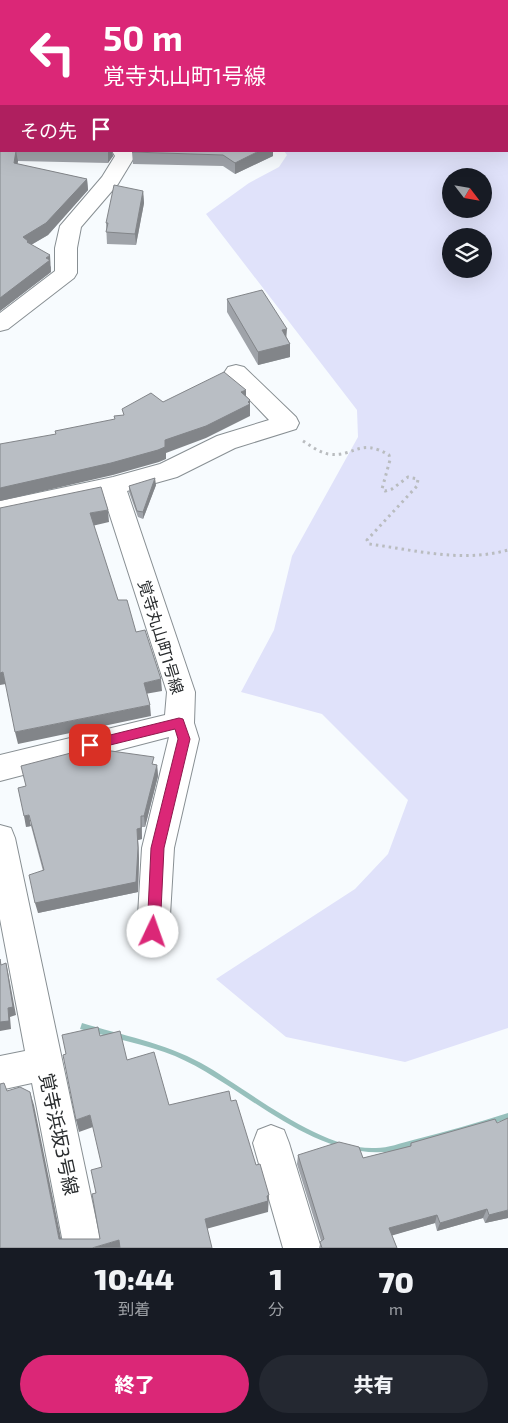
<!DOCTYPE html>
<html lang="ja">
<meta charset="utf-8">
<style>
:root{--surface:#171b24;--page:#242831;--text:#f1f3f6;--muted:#9ea1a6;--accent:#db2777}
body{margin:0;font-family:"Exo 2","Noto Sans JP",sans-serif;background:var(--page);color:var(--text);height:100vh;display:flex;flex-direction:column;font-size:19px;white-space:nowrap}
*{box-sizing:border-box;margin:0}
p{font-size:16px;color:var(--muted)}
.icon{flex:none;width:28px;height:28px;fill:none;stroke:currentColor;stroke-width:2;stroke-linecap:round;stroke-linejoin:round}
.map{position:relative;height:1248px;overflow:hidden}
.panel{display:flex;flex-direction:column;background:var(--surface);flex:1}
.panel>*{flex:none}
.top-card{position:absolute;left:0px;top:0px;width:509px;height:152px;box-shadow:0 5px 20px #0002;background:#db2777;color:#fff;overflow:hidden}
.needle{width:32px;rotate:121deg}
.buttons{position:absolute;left:442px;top:168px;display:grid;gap:10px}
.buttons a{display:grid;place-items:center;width:50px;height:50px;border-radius:50%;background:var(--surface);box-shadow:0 5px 20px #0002;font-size:25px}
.pin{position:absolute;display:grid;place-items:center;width:42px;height:42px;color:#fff;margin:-21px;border-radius:10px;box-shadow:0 2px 8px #0006}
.me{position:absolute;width:55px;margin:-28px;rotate:3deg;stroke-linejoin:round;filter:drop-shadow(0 0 4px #0008)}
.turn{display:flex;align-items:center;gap:18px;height:105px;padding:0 20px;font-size:22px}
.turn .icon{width:65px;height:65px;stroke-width:2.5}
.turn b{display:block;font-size:35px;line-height:42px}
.then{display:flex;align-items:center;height:48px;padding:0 20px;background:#0003;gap:10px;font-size:19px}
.eta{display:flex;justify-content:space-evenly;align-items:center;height:85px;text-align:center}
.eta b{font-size:30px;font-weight:800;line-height:35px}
.cta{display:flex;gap:10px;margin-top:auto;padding:10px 20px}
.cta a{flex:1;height:58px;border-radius:30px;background:var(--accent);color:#fff;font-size:20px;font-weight:800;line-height:58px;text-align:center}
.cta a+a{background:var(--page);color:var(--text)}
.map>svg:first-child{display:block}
.green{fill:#e0e2fa;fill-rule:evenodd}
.water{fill:#97c0bc}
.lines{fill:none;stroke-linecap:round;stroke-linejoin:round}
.stream{fill:#97c0bc;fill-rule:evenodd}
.minor-casing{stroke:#888f93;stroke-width:2}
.path-far1{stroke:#b9bcbf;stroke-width:2.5;stroke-dasharray:2 2.5;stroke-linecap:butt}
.path{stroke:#b9bcbf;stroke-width:3;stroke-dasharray:2.5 4;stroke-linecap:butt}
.minor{fill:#fff;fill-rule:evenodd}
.wall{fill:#9fa3a9}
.shaded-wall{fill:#828589}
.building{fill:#b9bec4;stroke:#828589}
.route{fill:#db2777;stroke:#8e194d}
.labels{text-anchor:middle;stroke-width:5;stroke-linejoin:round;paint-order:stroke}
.street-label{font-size:16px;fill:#282b2d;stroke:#fff}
.near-street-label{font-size:19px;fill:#282b2d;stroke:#fff}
</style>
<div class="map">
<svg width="508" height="1248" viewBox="0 0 508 1248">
<rect width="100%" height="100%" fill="#f7fbfe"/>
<!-- green -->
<path class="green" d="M508 114V1028L405 1062 286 1037 216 979 355 889 388 854 408 800 322 714 241 692 274 630 292 556 358 437 357 410 206 214 249 183 279 167 287 155 284 151H508ZM484 176V209H451V176ZM484 236V269H451V236Z"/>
<!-- water -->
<path class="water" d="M82 1023C121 1035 165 1043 201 1063 248 1089 320 1151 376 1148 388 1148 401 1143 413 1140 445 1132 477 1123 508 1113V1119L394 1151C313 1163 245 1086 175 1056 148 1045 109 1037 80 1029Z"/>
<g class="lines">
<!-- stream -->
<rect class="stream" x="311" y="0" width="6" height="1"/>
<!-- minor casing -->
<g class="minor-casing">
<g id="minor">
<polygon points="112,151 132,151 135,156 118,184 81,227 77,248 77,273 74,278 8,329 0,331 0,313 55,271 55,248 60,226 102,177 115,156"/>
<polygon points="236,365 244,367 296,417 299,423 296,429 235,448 177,477 127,491 195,692 194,723 199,739 174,848 169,932 164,942 153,947 142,942 137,932 142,848 169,737 0,781 0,755 165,715 167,692 104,497 0,519 0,501 113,477 160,464 217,436 269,420 224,373 228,367"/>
<polygon points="0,825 11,828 15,838 102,1248 64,1248 32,1083 0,1090 0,1056 25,1051 0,919"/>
<polygon points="271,1125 284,1130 289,1143 321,1248 283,1248 253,1143 258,1130"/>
</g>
</g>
<!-- path-far1 -->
<polyline class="path-far1" points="403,0 405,1"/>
<!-- path -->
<path class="path" d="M303 441C311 446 319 452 328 454 354 458 359 437 389 455L390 460 382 489 385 491 392 489 408 477 418 479 417 486 367 540 369 544C415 550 462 563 508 550"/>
<!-- minor -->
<use href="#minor" class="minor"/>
</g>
<!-- wall -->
<g class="wall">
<polygon points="0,0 1,1 1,14 0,13"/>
<polygon points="137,0 296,0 295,1 139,1"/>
<polygon points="0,73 1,73 1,151 112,151 113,156 108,163 18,161 17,164 87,179 88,190 48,235 31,245 51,267 51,272 0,311 0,111 1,111 1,107 0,108"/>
<polygon points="132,152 273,156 235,174 223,166 133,164"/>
<polygon points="143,191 144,203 136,245 107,244 106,223"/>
<polygon points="227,299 287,338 290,344 290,357 258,365 227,312"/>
<polygon points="156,485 143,519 138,517 129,492 129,486"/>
<polygon points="154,764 157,765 158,776 145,827 142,827 142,839 138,840 139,859 138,892 38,913 43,871 31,826 26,827"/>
<polygon points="411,1143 508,1218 485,1223 483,1218 437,1231 435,1223 392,1235 397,1248 319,1248 321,1241 297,1164 298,1155 363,1158 410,1146"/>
</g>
<!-- shaded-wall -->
<g class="shaded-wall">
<polygon points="56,0 79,0 77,1 56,1"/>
<polygon points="16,151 18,161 16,174 14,163"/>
<polygon points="108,151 112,151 113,156 108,163"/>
<polygon points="259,151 273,151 273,156 235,174 235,163"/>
<polygon points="87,179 88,190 48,235 29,246 23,237"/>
<polygon points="143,191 144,203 136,245 135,234"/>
<polygon points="50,255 51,272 0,311 0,298 46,258"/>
<polygon points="287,329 286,341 282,330"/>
<polygon points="290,344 290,357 258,365 258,352"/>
<polygon points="246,390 246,402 241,392"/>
<polygon points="250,400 250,416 206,438 166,453 166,459 159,462 113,475 0,501 0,488 165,440"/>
<polygon points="155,478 156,485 143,519 143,512"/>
<polygon points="108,510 109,522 92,526 90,513"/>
<polygon points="3,672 6,684 0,685 0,673"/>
<polygon points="161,679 162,691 145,694 144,683"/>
<polygon points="150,705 151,716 18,744 15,732"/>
<polygon points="157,765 158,776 145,827 144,816"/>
<polygon points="29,815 31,826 26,827 24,816"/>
<polygon points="141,816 142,839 138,840 139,859 138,892 38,913 35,903 137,829"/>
<polygon points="6,963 8,972 16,1015 10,1017 11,1029 0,1031 0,1022"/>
<polygon points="30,1092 34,1105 63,1248 59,1239"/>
<polygon points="90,1115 93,1127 79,1132 76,1120"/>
<polygon points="269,1195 268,1212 206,1229 205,1219"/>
<polygon points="487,1209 483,1218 437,1231 440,1223"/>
<polygon points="508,1210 508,1218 485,1223 489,1215"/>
<polygon points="437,1215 435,1223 387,1237 389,1228"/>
<polygon points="119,1240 121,1248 92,1248"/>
</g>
<!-- building -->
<g class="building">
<polygon points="0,0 57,0 60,1 1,1 1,3 0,3"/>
<polygon points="158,0 293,0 293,1 156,1"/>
<polygon points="0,73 1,73 1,151 16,151 14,163 87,179 46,223 23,237 28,241 27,242 50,255 46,258 50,260 0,298 0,111 1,111 1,98 0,97"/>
<polygon points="132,151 259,151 235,163 223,155 132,152"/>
<polygon points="114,185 143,191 135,234 106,232 108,223 106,223"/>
<polygon points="262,290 287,329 282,330 290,344 258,352 227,299"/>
<polygon points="224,372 246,390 241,392 250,400 248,402 250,404 206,426 165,440 165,447 158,450 111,463 0,488 0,444 56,434 55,431 115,419 114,416 124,415 122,409 151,393 163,402"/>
<polygon points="155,478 143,512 137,511 129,486"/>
<polygon points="101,487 108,510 90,513 118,600 127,600 136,632 145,630 161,679 144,683 150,705 15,732 3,672 0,673 0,508"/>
<polygon points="90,748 154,757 152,764 157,765 144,816 141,816 141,828 137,829 138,848 136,882 35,903 29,875 44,870 29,815 24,816 18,788 26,786 21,766"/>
<polygon points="0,959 1,965 6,963 13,1007 8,1008 9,1021 0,1022"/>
<polygon points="98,1027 100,1036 120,1031 127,1060 154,1052 169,1105 229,1091 231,1101 236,1100 256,1165 260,1164 269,1195 267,1196 268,1201 205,1219 212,1248 120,1248 119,1240 92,1248 0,1248 0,1084 4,1083 7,1091 20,1087 30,1092 59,1239 100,1239 92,1194 96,1193 91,1170 102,1167 90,1115 76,1120 63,1055 66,1054 62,1035"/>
<polygon points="508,1118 508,1210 489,1215 487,1209 440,1223 437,1215 389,1228 397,1248 322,1248 320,1242 324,1239 298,1155 339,1142 359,1147 363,1158 411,1146 411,1143 495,1119 497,1123"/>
</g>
<!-- route -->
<polygon class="route" points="179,718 183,719 190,739 164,848 160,932 158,937 153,938 149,937 147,932 151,848 178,739 175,729 90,750 85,749 84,745 85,742 90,740"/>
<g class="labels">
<!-- street labels -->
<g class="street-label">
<text transform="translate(161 637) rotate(73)" y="6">覚寺丸山町1号線</text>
</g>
<!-- near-street labels -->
<g class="near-street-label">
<text transform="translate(59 1134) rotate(78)" y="7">覚寺浜坂3号線</text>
</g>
</g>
</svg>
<div class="buttons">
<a><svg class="needle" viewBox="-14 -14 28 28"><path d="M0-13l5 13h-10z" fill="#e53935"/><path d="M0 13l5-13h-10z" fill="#9ea1a6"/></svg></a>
<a><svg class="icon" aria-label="layers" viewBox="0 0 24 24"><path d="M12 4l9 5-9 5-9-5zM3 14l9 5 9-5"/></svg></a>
</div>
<div class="pin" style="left:90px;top:745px;background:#d93025"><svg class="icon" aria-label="arrive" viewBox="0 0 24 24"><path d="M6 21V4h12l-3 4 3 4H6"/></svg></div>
<svg class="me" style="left:153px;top:932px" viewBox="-20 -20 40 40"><circle r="19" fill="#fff"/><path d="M0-13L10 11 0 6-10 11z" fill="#db2777"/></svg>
<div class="top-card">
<div class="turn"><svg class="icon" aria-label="left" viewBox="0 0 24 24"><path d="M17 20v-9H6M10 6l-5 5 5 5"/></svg><div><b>50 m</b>覚寺丸山町1号線</div></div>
<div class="then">その先<svg class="icon" aria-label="arrive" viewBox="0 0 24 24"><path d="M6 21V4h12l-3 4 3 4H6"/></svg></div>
</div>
</div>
<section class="panel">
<div class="eta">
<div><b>10:44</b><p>到着</p></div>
<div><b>1</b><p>分</p></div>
<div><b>70</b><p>m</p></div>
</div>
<div class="cta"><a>終了</a><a>共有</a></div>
</section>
